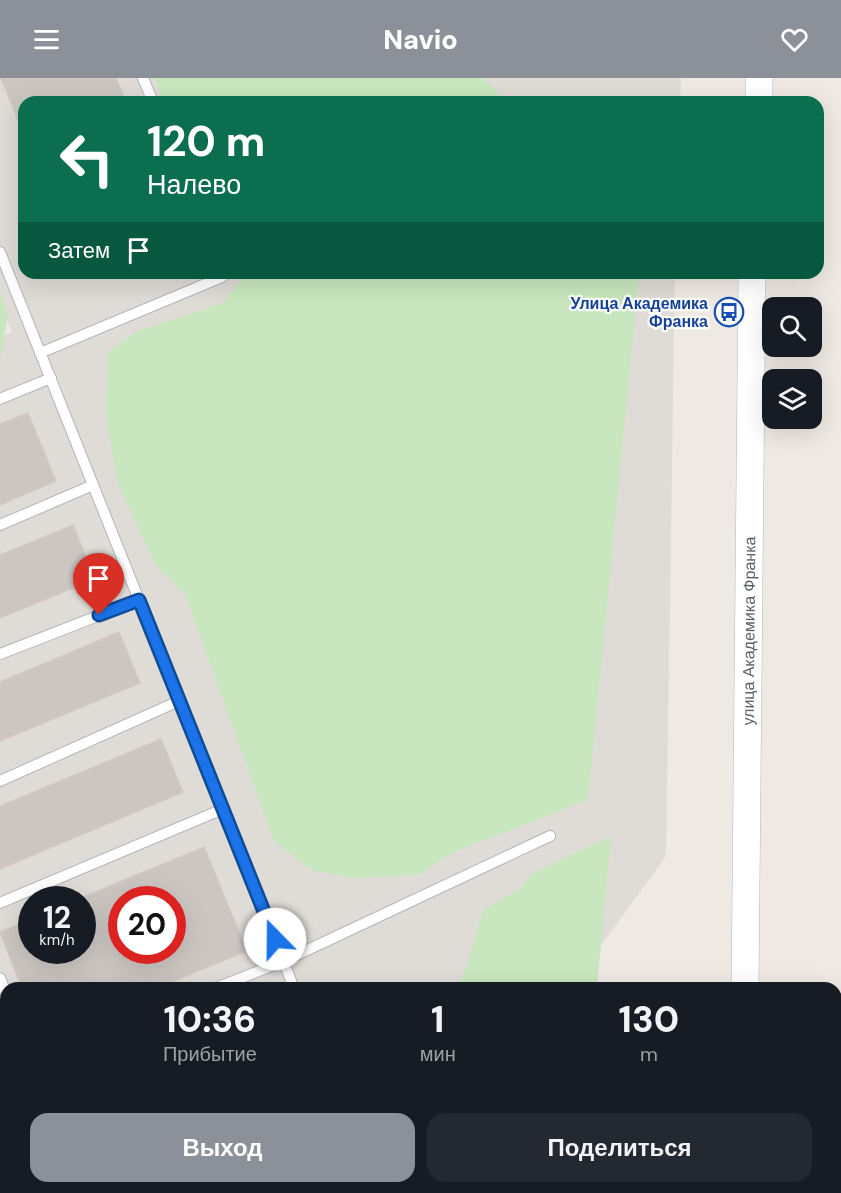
<!DOCTYPE html>
<html lang="ru">
<meta charset="utf-8">
<style>
:root{--surface:#171b24;--page:#242831;--text:#f1f3f6;--muted:#9ea1a6;--accent:#8c9099}
body{margin:0;font-family:"DM Sans",sans-serif;background:var(--page);color:var(--text);height:100vh;display:flex;flex-direction:column;font-size:22px;white-space:nowrap}
*{box-sizing:border-box;margin:0}
p{font-size:20px;color:var(--muted)}
.icon{flex:none;width:33px;height:33px;fill:none;stroke:currentColor;stroke-width:2;stroke-linecap:round;stroke-linejoin:round}
.map{position:relative;flex:1;overflow:hidden}
.drawer{position:absolute;left:0px;top:904px;width:842px;height:212px;display:flex;flex-direction:column;background:var(--surface);border-radius:18px 18px 0 0;box-shadow:0 6px 24px #0002}
.drawer>*{flex:none}
.guide{position:absolute;left:18px;top:18px;width:806px;height:183px;border-radius:18px;box-shadow:0 6px 24px #0002;background:#0b6e4f;color:#fff;overflow:hidden}
.tools{position:absolute;left:762px;top:219px;display:grid;gap:12px}
.tools a{display:grid;place-items:center;width:60px;height:60px;border-radius:12px;background:var(--surface);box-shadow:0 6px 24px #0002;font-size:30px}
.speed{position:absolute;left:18px;top:808px;display:flex;gap:12px;font-size:30px;font-weight:700;text-align:center}
.speed>*{display:grid;place-content:center;width:78px;height:78px;border-radius:50%;background:var(--surface);box-shadow:0 6px 24px #0002;line-height:1}
.speed small{font-size:15px;font-weight:400}
.speed .limit{border:9px solid #d22;background:#fff;color:#111}
.pin{position:absolute;display:grid;place-items:center;width:51px;height:51px;color:#fff;margin:-62px -26px;border-radius:50% 50% 50% 0;rotate:-45deg;box-shadow:0 0 6px #0007}
.pin .icon{rotate:45deg}
.me{position:absolute;width:66px;margin:-33px;rotate:338deg;stroke-linejoin:round;filter:drop-shadow(0 0 4px #0008)}
.turn{display:flex;align-items:center;gap:21px;height:126px;padding:0 30px;font-size:27px}
.turn .icon{width:78px;height:78px;stroke-width:2.5}
.turn b{display:block;font-size:42px;line-height:51px}
.then{display:flex;align-items:center;height:57px;padding:0 30px;background:#0003;gap:12px;font-size:22px}
.eta{display:flex;justify-content:space-evenly;align-items:center;height:102px;text-align:center}
.eta b{font-size:36px;font-weight:800;line-height:42px}
.cta{display:flex;gap:12px;margin-top:auto;padding:12px 30px}
.cta a{flex:1;height:69px;border-radius:18px;background:var(--accent);color:#fff;font-size:24px;font-weight:800;line-height:69px;text-align:center}
.cta a+a{background:var(--page);color:var(--text)}
header{display:flex;justify-content:space-between;align-items:center;height:78px;padding:0 30px;background:var(--accent);color:#fff;font-size:27px;font-weight:800}
.map>svg:first-child{display:block}
.industrial{fill:#dfdbd7;fill-rule:evenodd}
.green{fill:#c8e7be}
.building{fill:#cbc6c2;stroke:#d4c9c1;stroke-width:1.5;fill-rule:evenodd}
.lines{fill:none;stroke-linecap:round;stroke-linejoin:round}
.service-casing{stroke:#b1b6b9;stroke-width:12}
.tertiary-casing{stroke:#b1b6b9;stroke-width:28}
.service{stroke:#fff;stroke-width:10}
.tertiary{stroke:#fff;stroke-width:27}
.route-casing{stroke:#114b97;stroke-width:15}
.route{stroke:#1a73e8;stroke-width:10}
.labels{text-anchor:middle;stroke-width:4.5;stroke-linejoin:round;paint-order:stroke}
.transit-label{font-size:16px;font-weight:bold;fill:#164399;stroke:#fff;text-anchor:end}
.street-label{font-size:16px;fill:#5b6164;stroke:#fff}
</style>
<header><svg class="icon" aria-label="menu" viewBox="0 0 24 24"><path d="M4 6h16M4 12h16M4 18h16"/></svg>Navio<svg class="icon" aria-label="heart" viewBox="0 0 24 24"><path d="M12 20l-8-8c-3-5 5-10 8-4 3-6 11-1 8 4z"/></svg></header>
<div class="map">
<svg width="841" height="1115" viewBox="0 0 841 1115">
<rect width="100%" height="100%" fill="#efe9e3"/>
<!-- industrial -->
<path class="industrial" d="M0 0H681L680 24H24V195H675L666 778 570 910H6V1045L0 1043V259L12 254 0 224ZM32 822H82V873H32ZM122 822H172V873H122Z"/>
<!-- green -->
<g class="green">
<polygon points="154,0 483,0 506,24 164,24"/>
<polygon points="239,195 639,195 588,722 456,773 418,797 353,800 311,792 274,763 185,516 155,486 118,406 106,337 108,274 136,254 223,225 241,202"/>
<polygon points="0,215 8,236 0,281"/>
<polygon points="611,758 597,910 455,910 465,894 483,832 521,810 534,794"/>
<polygon points="0,983 6,992 6,1042 0,1039"/>
<polygon points="248,1110 553,1110 551,1115 258,1115"/>
</g>
<!-- building -->
<g class="building">
<polygon points="1,0 116,0 126,24 24,24 24,57"/>
<polygon points="28,335 56,403 0,427 0,346"/>
<polygon points="73,447 95,501 0,540 0,477"/>
<polygon points="119,554 140,605 0,663 0,604"/>
<polygon points="161,661 183,714 0,791 0,728"/>
<path d="M204 769 247 873 156 910H22L0 854 32 841V873H82V822H76ZM122 822H172V873H122Z"/>
</g>
<g class="lines">
<!-- service casing -->
<g class="service-casing">
<g id="service">
<polyline points="143,0 153,24"/>
<polyline points="0,174 294,910"/>
<polyline points="40,275 222,199 221,195"/>
<polyline points="0,321 51,300"/>
<polyline points="0,447 93,407"/>
<polyline points="0,576 139,522"/>
<polyline points="0,703 179,623"/>
<polyline points="0,825 223,731"/>
<polyline points="0,900 6,915"/>
<polyline points="216,910 284,883 550,758"/>
</g>
</g>
<!-- tertiary casing -->
<g class="tertiary-casing">
<g id="tertiary">
<polyline points="759,24 759,0"/>
<path id="s1" d="M745 910 752 195"/>
<polyline points="742,1115 742,1110"/>
</g>
</g>
<!-- service -->
<use href="#service" class="service"/>
<!-- tertiary -->
<use href="#tertiary" class="tertiary"/>
</g>
<g class="lines">
<!-- route casing -->
<g class="route-casing">
<polyline id="route" points="99,537 139,522 275,861"/>
</g>
<!-- route -->
<use href="#route" class="route"/>
</g>
<!-- icons -->
<defs>
<g id="bus-ring" transform="scale(1.5)"><circle r="9.5" fill="#fff" stroke="#1a4fb4" stroke-width="1.5"/><path d="M-5-6H5V4H4V6H2V4H-2V6H-4V4H-5ZM-3.5-4V0h7V-4ZM-3.5 1.2v1.5H-2V1.2ZM2 1.2v1.5H3.5V1.2Z" fill="#1a4fb4"/></g>
</defs>
<g fill-rule="evenodd">
<use href="#bus-ring" x="729" y="234"/>
</g>
<g class="labels">
<!-- transit labels -->
<g class="transit-label">
<text x="708" y="231">Улица Академика<tspan x="708" dy="18">Франка</tspan></text>
</g>
<!-- street labels -->
<g class="street-label">
<text dy="6" stroke="none"><textPath href="#s1" startOffset="357">улица Академика Франка</textPath></text>
</g>
</g>
</svg>
<div class="tools">
<a><svg class="icon" aria-label="search" viewBox="0 0 24 24"><circle cx="10" cy="10" r="6"/><path d="M15 15l6 6"/></svg></a>
<a><svg class="icon" aria-label="layers" viewBox="0 0 24 24"><path d="M12 4l9 5-9 5-9-5zM3 14l9 5 9-5"/></svg></a>
</div>
<div class="speed"><div>12<small>km/h</small></div><div class="limit">20</div></div>
<div class="pin" style="left:99px;top:537px;background:#d93025"><svg class="icon" aria-label="arrive" viewBox="0 0 24 24"><path d="M6 21V4h12l-3 4 3 4H6"/></svg></div>
<svg class="me" style="left:275px;top:861px" viewBox="-20 -20 40 40"><circle r="19" fill="#fff"/><path d="M0-13L10 11 0 6-10 11z" fill="#1a73e8"/></svg>
<div class="guide">
<div class="turn"><svg class="icon" aria-label="left" viewBox="0 0 24 24"><path d="M17 20v-9H6M10 6l-5 5 5 5"/></svg><div><b>120 m</b>Налево</div></div>
<div class="then">Затем<svg class="icon" aria-label="arrive" viewBox="0 0 24 24"><path d="M6 21V4h12l-3 4 3 4H6"/></svg></div>
</div>
<section class="drawer">
<div class="eta">
<div><b>10:36</b><p>Прибытие</p></div>
<div><b>1</b><p>мин</p></div>
<div><b>130</b><p>m</p></div>
</div>
<div class="cta"><a>Выход</a><a>Поделиться</a></div>
</section>
</div>
